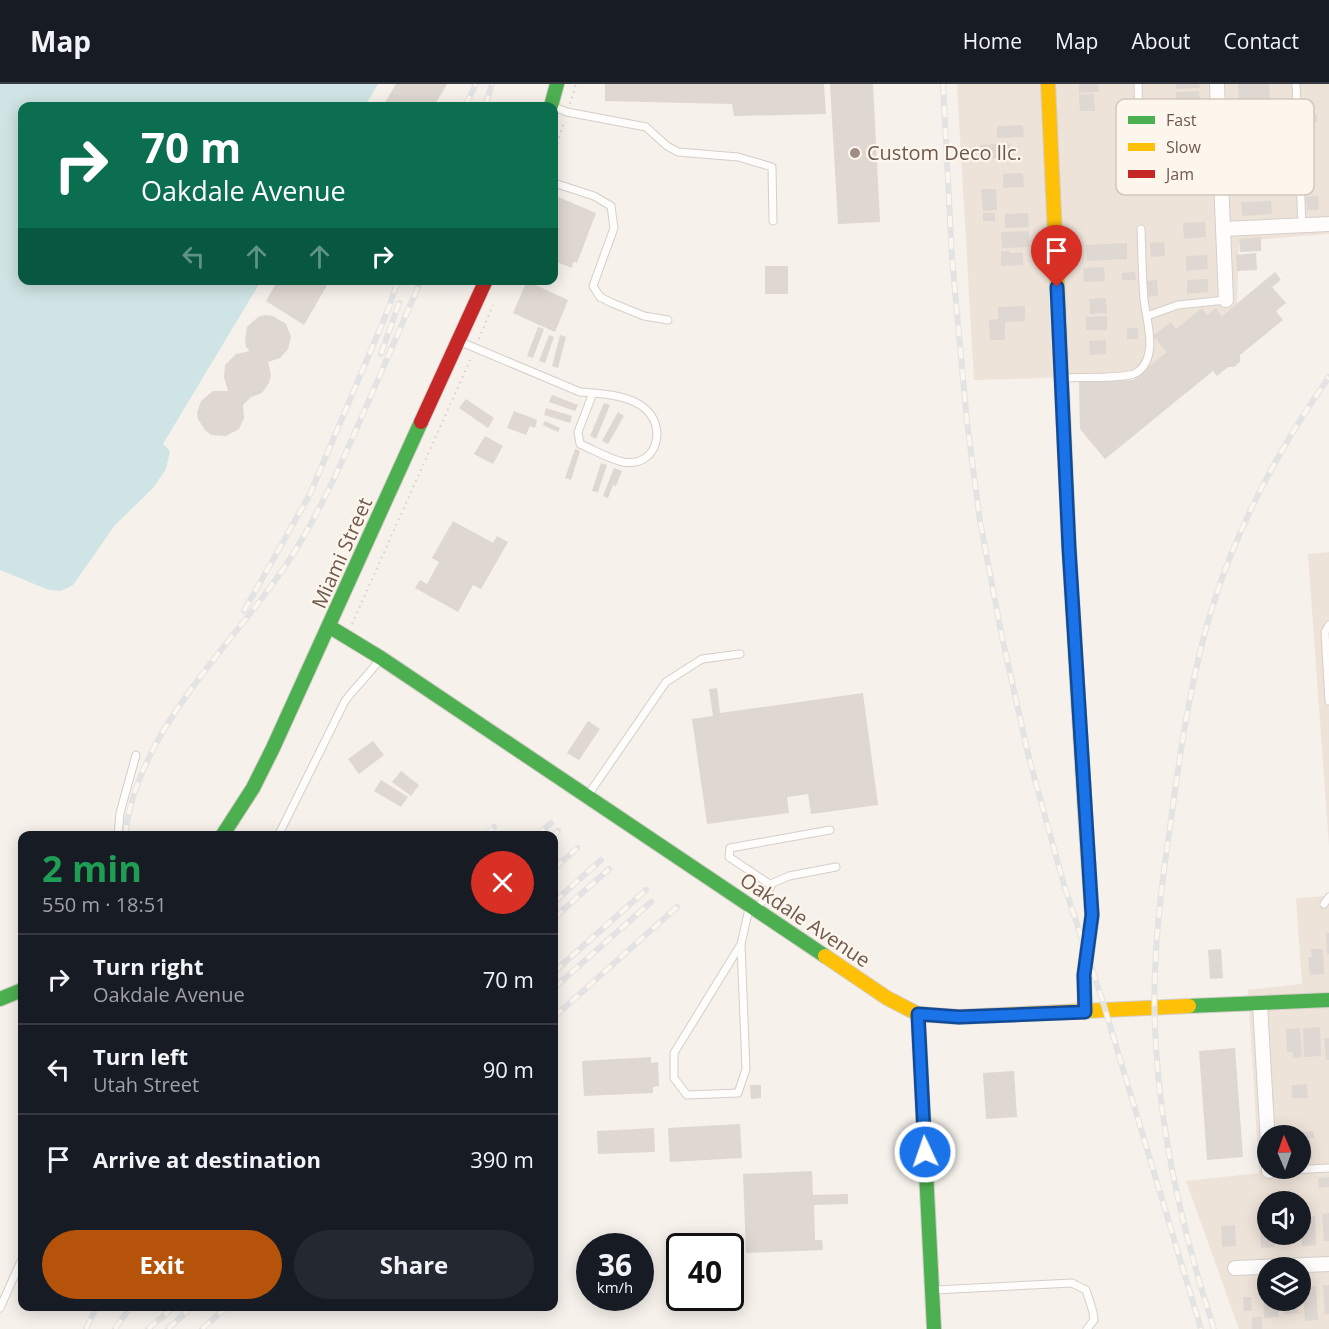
<!DOCTYPE html>
<meta charset="utf-8">
<style>
:root{--surface:#171b24;--page:#242831;--text:#f1f3f6;--muted:#9ea1a6;--line:#363941;--accent:#b45309}
body{margin:0;font-family:"Open Sans",sans-serif;background:var(--page);color:var(--text);height:100vh;display:flex;flex-direction:column;font-size:22px;white-space:nowrap}
*{box-sizing:border-box;margin:0}
p{font-size:20px;color:var(--muted)}
.icon{flex:none;width:33px;height:33px;fill:none;stroke:currentColor;stroke-width:2;stroke-linecap:round;stroke-linejoin:round}
.map{position:relative;flex:1;overflow:hidden}
.details{position:absolute;left:18px;top:747px;width:540px;height:480px;display:flex;flex-direction:column;background:var(--surface);border-radius:12px;box-shadow:0 3px 15px #0003}
.details>*{flex:none}
.hud{position:absolute;left:18px;top:18px;width:540px;height:183px;border-radius:12px;box-shadow:0 3px 15px #0003;background:#0b6e4f;color:#fff;overflow:hidden}
.needle{width:39px;rotate:358deg}
.buttons{position:absolute;left:1257px;top:1041px;display:grid;gap:12px}
.buttons a{display:grid;place-items:center;width:54px;height:54px;border-radius:50%;background:var(--surface);box-shadow:0 3px 15px #0003;font-size:30px}
.speed{position:absolute;left:576px;top:1149px;display:flex;gap:12px;font-size:30px;font-weight:700;text-align:center}
.speed>*{display:grid;place-content:center;width:78px;height:78px;border-radius:50%;background:var(--surface);box-shadow:0 3px 15px #0003;line-height:1}
.speed small{font-size:15px;font-weight:400}
.speed .limit{border:3px solid #111;border-radius:9px;background:#fff;color:#111}
.pin{position:absolute;display:grid;place-items:center;width:51px;height:51px;color:#fff;margin:-62px -26px;border-radius:50% 50% 50% 0;rotate:-45deg;box-shadow:0 0 6px #0007}
.pin .icon{rotate:45deg}
.me{position:absolute;width:66px;margin:-33px;rotate:357deg;stroke-linejoin:round;filter:drop-shadow(0 0 4px #0008)}
.turn{display:flex;align-items:center;gap:21px;height:126px;padding:0 24px;font-size:27px}
.turn .icon{width:78px;height:78px;stroke-width:2.5}
.turn b{display:block;font-size:42px;line-height:51px}
.lanes{display:flex;align-items:center;height:57px;padding:0 24px;background:#0003;justify-content:center;gap:30px;direction:ltr}
.lanes .off{opacity:.35}
.round{display:grid;place-items:center;flex:none;width:63px;height:63px;border-radius:32px;background:var(--page)}
.summary{display:flex;align-items:center;justify-content:space-between;height:102px;padding:0 24px}
h1{font-size:36px;font-weight:700;line-height:45px;color:#1e9e55}
.primary-button{display:flex;gap:12px;margin-top:auto;padding:12px 24px}
.primary-button a{flex:1;height:69px;border-radius:36px;background:var(--accent);color:#fff;font-size:24px;font-weight:700;line-height:69px;text-align:center}
.primary-button a+a{background:var(--page);color:var(--text)}
ul{padding:0;list-style:none}
li{display:flex;align-items:center;gap:18px;height:90px;padding:0 24px;border-top:2px solid var(--line)}
li div{flex:1}
li b{display:block;font-size:22px}
li em{font-style:normal}
header{display:flex;align-items:center;gap:36px;box-sizing:border-box;height:84px;padding:0 30px;background:var(--surface);border-bottom:2px solid var(--line)}
header strong{font-size:28px}
nav{display:flex;gap:33px;margin-inline-start:auto;font-size:21px}
.map>svg:first-child{display:block}
.residential{fill:#eee3d9;fill-rule:evenodd}
.water{fill:#cfe4e4}
.building{fill:#dfd7d1}
.lines{fill:none;stroke-linecap:round;stroke-linejoin:round}
.lane-casing{stroke:#d5cec9;stroke-width:9}
.street-casing{stroke:#d5cec9;stroke-width:16}
.fast-casing{stroke:#d4cdc8;stroke-width:16}
.slow-casing{stroke:#d4cdc8;stroke-width:16}
.jam-casing{stroke:#d4cdc8;stroke-width:16}
.path{stroke:#d6d0cb;stroke-width:2;stroke-dasharray:1.5 4.5;stroke-linecap:butt}
.lane{stroke:#fefdfc;stroke-width:7}
.street{stroke:#fefdfc;stroke-width:14}
.fast{stroke:#4caf50;stroke-width:14}
.slow{stroke:#ffc107;stroke-width:14}
.jam{stroke:#c62828;stroke-width:14}
.rail-casing{stroke:#e4e3e4;stroke-width:6}
.rail{stroke:#fdf6ed;stroke-width:4;stroke-dasharray:11;stroke-linecap:butt}
.route-casing{stroke:#114b97;stroke-width:15}
.route{stroke:#1a73e8;stroke-width:10}
.poi-dot{fill:#9f8e85;stroke:#fdf6ed;stroke-width:2}
.labels{text-anchor:middle;stroke-width:4.5;stroke-linejoin:round;paint-order:stroke}
.poi-label{font-size:20px;fill:#70594e;stroke:#fdf6ed;text-anchor:start}
.street-label{font-size:20px;fill:#70594e;stroke:#fdf6ed}
.key{fill:#fdf6ed;stroke:#d3c7bd;stroke-width:1.5}
.key-label{font-size:16px;fill:#70594e}
</style>
<header>
<strong>Map</strong>
<nav><a>Home</a><a>Map</a><a>About</a><a>Contact</a></nav>
</header>
<div class="map">
<svg width="1329" height="1245" viewBox="0 0 1329 1245">
<rect width="100%" height="100%" fill="#f6f1eb"/>
<!-- residential -->
<g class="residential">
<polygon points="957,0 1329,0 1329,150 1239,157 1237,220 1147,291 974,296"/>
<polygon points="1329,468 1329,762 1308,470"/>
<path d="M1329 812V1245H1239L1186 1097 1259 1089 1248 906 1302 900 1296 814ZM1268 1052H1300V1084H1268ZM1268 1118H1300V1150H1268ZM1268 1184H1300V1216H1268Z"/>
</g>
<!-- water -->
<polygon class="water" points="0,0 378,0 365,22 22,22 22,196 261,197 163,360 170,367 166,385 153,404 115,441 73,501 61,507 49,506 0,486"/>
<!-- building -->
<g class="building">
<polygon points="396,0 447,0 434,22 383,22"/>
<polygon points="605,0 824,0 826,30 734,32 732,20 605,17"/>
<polygon points="830,0 873,0 880,138 838,140"/>
<polygon points="1079,0 1098,0 1099,8 1079,9"/>
<polygon points="1176,0 1199,0 1200,4 1176,5"/>
<polygon points="1238,0 1269,0 1270,15 1239,17"/>
<polygon points="1199,7 1200,22 1177,24 1176,8"/>
<polygon points="1094,10 1095,27 1080,27 1079,11"/>
<polygon points="1317,31 1317,38 1305,39 1305,32"/>
<polygon points="1023,41 1024,53 997,54 997,42"/>
<polygon points="1010,59 1011,73 981,75 980,61"/>
<polygon points="1023,89 1024,103 1003,104 1003,90"/>
<polygon points="981,105 996,105 997,126 983,127"/>
<polygon points="1318,112 1319,126 1307,126 1306,113"/>
<polygon points="558,113 596,129 577,179 573,178 572,184 554,177 554,123"/>
<polygon points="1271,117 1272,130 1242,132 1241,118"/>
<rect x="983" y="129" width="12" height="8"/>
<polygon points="1028,129 1029,143 1005,144 1005,130"/>
<polygon points="1205,138 1206,153 1184,155 1183,139"/>
<polygon points="1029,147 1029,163 1002,164 1001,148"/>
<polygon points="1261,153 1261,167 1240,168 1239,155"/>
<polygon points="1164,158 1165,172 1151,173 1150,159"/>
<polygon points="1127,159 1127,175 1087,177 1086,161"/>
<polygon points="1001,167 1009,167 1009,169 1023,169 1023,181 1001,182"/>
<polygon points="1256,169 1257,186 1237,187 1236,171"/>
<polygon points="1207,171 1208,185 1186,187 1186,172"/>
<rect x="765" y="182" width="23" height="28"/>
<polygon points="1104,183 1105,197 1084,198 1083,184"/>
<polygon points="1135,188 1136,196 1122,196 1122,189"/>
<polygon points="1275,188 1281,196 1272,203 1286,219 1276,227 1283,236 1240,271 1240,278 1234,283 1228,283 1217,292 1213,287 1105,375 1080,345 1079,298 1133,296 1167,268 1153,252 1171,238 1176,245 1202,224 1207,231 1216,224 1222,232"/>
<polygon points="1208,195 1208,208 1187,210 1187,196"/>
<polygon points="278,196 330,196 304,241 266,217"/>
<polygon points="1157,196 1158,212 1147,213 1146,197"/>
<polygon points="527,197 568,216 555,248 513,229"/>
<polygon points="1106,214 1107,229 1090,230 1089,215"/>
<polygon points="1025,222 1025,237 1005,238 1005,256 990,256 989,236 998,235 998,223"/>
<polygon points="265,231 273,232 286,240 291,253 288,265 280,274 268,278 271,291 269,299 262,309 251,313 243,321 244,334 239,345 226,352 211,351 205,346 198,335 197,329 201,317 213,307 228,307 224,293 225,281 236,270 250,267 246,263 245,256 247,243 258,233"/>
<polygon points="1107,232 1107,246 1086,246 1086,233"/>
<polygon points="538,243 544,245 533,274 527,272"/>
<rect x="1127" y="244" width="11" height="11"/>
<polygon points="549,251 554,253 545,279 539,277"/>
<polygon points="560,251 566,253 558,284 552,282"/>
<polygon points="1106,256 1106,270 1090,271 1089,257"/>
<polygon points="552,311 578,321 575,327 549,318"/>
<polygon points="466,315 494,334 488,344 459,324"/>
<polygon points="604,319 610,321 596,355 590,352"/>
<polygon points="546,324 572,332 570,339 544,331"/>
<polygon points="514,327 537,336 535,344 530,342 526,351 507,344"/>
<polygon points="618,328 624,332 608,360 602,357"/>
<polygon points="545,337 560,344 558,348 543,341"/>
<polygon points="485,352 503,362 493,380 474,370"/>
<polygon points="575,365 580,367 571,396 565,394"/>
<polygon points="601,379 607,381 598,408 592,407"/>
<polygon points="614,384 622,387 616,402 613,401 608,414 603,412"/>
<polygon points="453,437 493,459 497,452 508,458 481,505 473,501 458,528 415,504 420,496 427,500 439,478 432,474"/>
<polygon points="717,604 720,629 863,609 878,721 811,730 808,710 787,713 789,729 707,740 692,635 713,632 709,605"/>
<polygon points="588,637 600,645 579,676 567,669"/>
<polygon points="373,657 384,671 359,690 348,675"/>
<polygon points="401,687 419,701 411,712 392,698"/>
<polygon points="381,696 408,713 401,723 374,707"/>
<polygon points="1326,849 1329,849 1329,870 1327,870"/>
<polygon points="1221,865 1223,894 1210,895 1208,866"/>
<polygon points="1311,865 1323,865 1324,890 1310,891 1308,873 1312,873"/>
<polygon points="1320,943 1321,972 1304,973 1303,944"/>
<polygon points="1300,944 1302,973 1293,974 1293,968 1287,968 1286,945"/>
<polygon points="1324,954 1329,954 1329,976 1326,976"/>
<polygon points="1235,964 1243,1073 1207,1076 1199,967"/>
<polygon points="651,973 651,979 658,978 659,1002 653,1003 653,1009 584,1012 582,977"/>
<polygon points="1014,987 1017,1033 986,1035 983,989"/>
<polygon points="1307,1000 1308,1014 1292,1014 1292,1001"/>
<polygon points="750,1001 761,1001 761,1014 751,1015"/>
<polygon points="740,1040 742,1074 670,1078 668,1044"/>
<polygon points="654,1044 655,1068 598,1070 597,1047"/>
<polygon points="1313,1047 1314,1054 1310,1054 1311,1062 1300,1062 1300,1052 1287,1052 1286,1049"/>
<polygon points="1312,1066 1312,1076 1304,1076 1304,1080 1300,1080 1300,1067"/>
<polygon points="812,1087 813,1111 848,1110 848,1120 814,1121 815,1156 822,1156 823,1166 746,1169 743,1090"/>
<polygon points="1329,1093 1329,1103 1319,1104 1318,1094"/>
<polygon points="1329,1129 1329,1157 1324,1157 1322,1130"/>
<polygon points="1315,1132 1316,1161 1302,1162 1300,1133"/>
<polygon points="1268,1136 1268,1150 1274,1150 1275,1163 1261,1164 1259,1137"/>
<polygon points="1235,1141 1236,1162 1222,1163 1221,1142"/>
<polygon points="1279,1150 1289,1150 1290,1158 1279,1159"/>
<polygon points="1323,1201 1329,1201 1329,1230 1325,1230"/>
<polygon points="1316,1202 1318,1236 1305,1237 1303,1203"/>
<polygon points="1268,1205 1268,1216 1278,1216 1279,1233 1264,1234 1263,1206"/>
<polygon points="1243,1213 1251,1213 1252,1227 1244,1227"/>
<polygon points="1284,1216 1297,1216 1298,1229 1284,1230"/>
<rect x="1252" y="1233" width="10" height="12"/>
</g>
<g class="lines">
<!-- lane casing -->
<g class="lane-casing">
<g id="lane">
<polyline points="1138,0 1139,32 1218,30"/>
<polyline points="1296,0 1302,141"/>
<polyline points="554,23 567,28 646,43 667,62 678,68 738,73 772,83 773,137"/>
<polyline points="554,99 594,112 611,122 614,144 593,202 600,213 612,219 644,232 668,236"/>
<polyline points="1147,232 1178,221 1226,216"/>
<path d="M461 258 580 308C600 310 626 310 643 323 668 341 658 384 623 378 609 375 594 366 580 360L578 348 593 309"/>
<path d="M1062 294C1078 293 1124 295 1136 289 1160 274 1146 236 1144 215 1142 192 1142 168 1141 145"/>
<polyline points="1329,541 1325,548 1329,617"/>
<polyline points="588,711 666,598 702,575 740,570"/>
<polyline points="118,752 120,729 136,671"/>
<path d="M278 752 345 617C356 602 369 591 379 576"/>
<polyline points="771,801 729,773 730,764 830,746"/>
<polyline points="1324,820 1329,813"/>
<polyline points="758,824 773,799 789,792 836,783"/>
<polyline points="741,860 674,969 674,994 687,1011 738,1009 746,985 741,860 749,825"/>
<polyline points="1269,1087 1329,1084"/>
<polyline points="935,1206 1072,1199 1086,1206 1093,1228 1094,1236 1087,1245"/>
<polyline points="0,1224 22,1175"/>
</g>
</g>
<!-- street casing -->
<g class="street-casing">
<g id="street">
<polyline points="1217,0 1226,216"/>
<polyline points="1223,145 1329,140"/>
<polyline points="1260,920 1268,1060"/>
<polyline points="1269,1084 1269,1087"/>
<polyline points="1235,1184 1329,1180"/>
</g>
</g>
<!-- fast casing -->
<g class="fast-casing">
<g id="fast">
<polyline points="551,22 557,0"/>
<polyline points="1058,217 1069,464 1085,727"/>
<polyline points="330,543 381,574 825,872"/>
<polyline points="222,752 253,704 273,664 421,338"/>
<polyline points="0,915 22,906"/>
<polyline points="1189,922 1329,916"/>
<polyline points="918,930 934,1245"/>
</g>
</g>
<!-- slow casing -->
<g class="slow-casing">
<g id="slow">
<polyline points="1048,0 1058,217"/>
<polyline points="825,872 887,914 918,930 959,933 1189,922"/>
<polyline points="1085,928 1084,891 1092,831 1085,727"/>
</g>
</g>
<!-- jam casing -->
<g class="jam-casing">
<polyline id="jam" points="421,338 486,196"/>
</g>
<!-- path -->
<g class="path">
<polyline points="570,20 576,0"/>
<polyline points="554,71 564,37"/>
<polyline points="479,255 493,221"/>
<polyline points="352,540 471,274"/>
</g>
<!-- lane -->
<use href="#lane" class="lane"/>
<!-- street -->
<use href="#street" class="street"/>
<!-- fast -->
<use href="#fast" class="fast"/>
<!-- slow -->
<use href="#slow" class="slow"/>
<!-- jam -->
<use href="#jam" class="jam"/>
<!-- rail casing -->
<g class="rail-casing">
<g id="rail">
<polyline points="943,0 952,174 967,338 980,437 1002,553 1029,674 1064,801 1102,915 1201,1245"/>
<polyline points="465,22 476,0"/>
<polyline points="485,22 492,0"/>
<polyline points="381,270 399,219"/>
<polyline points="244,527 310,410 388,226 398,196"/>
<path d="M125 752C138 637 245 553 301 457 325 417 344 373 363 330 382 286 402 241 421 196"/>
<polyline points="485,752 494,743"/>
<polyline points="501,752 502,751"/>
<polyline points="536,752 551,739"/>
<polyline points="554,752 558,747"/>
<polyline points="554,785 577,764"/>
<polyline points="554,818 601,776"/>
<polyline points="554,834 609,785"/>
<polyline points="554,888 646,806"/>
<polyline points="554,904 651,818"/>
<polyline points="554,933 677,823"/>
<polyline points="86,1245 97,1222"/>
<polyline points="115,1245 131,1222"/>
<polyline points="148,1245 175,1222"/>
<polyline points="168,1245 193,1222"/>
<polyline points="202,1245 228,1222"/>
<path d="M1214 1245C1177 1131 1150 1007 1155 887 1157 829 1166 772 1174 714 1183 650 1193 586 1212 524 1238 441 1279 364 1329 293"/>
</g>
</g>
<!-- rail -->
<use href="#rail" class="rail"/>
</g>
<g class="lines">
<!-- route casing -->
<g class="route-casing">
<polyline id="route" points="925,1068 918,930 959,933 1085,928 1084,891 1092,831 1069,464 1057,203"/>
</g>
<!-- route -->
<use href="#route" class="route"/>
</g>
<!-- markers -->
<circle class="poi-dot" cx="855" cy="69" r="6"/>
<g class="labels">
<!-- poi labels -->
<g class="poi-label">
<text x="867" y="76">Custom Deco llc.</text>
</g>
<!-- street labels -->
<g class="street-label">
<text transform="translate(342 469) rotate(-66)" y="7">Miami Street</text>
<text transform="translate(805 836) rotate(34)" y="7">Oakdale Avenue</text>
</g>
</g>
<!-- legend -->
<rect x="1116" y="15" width="198" height="96" rx="9" class="key"/>
<rect x="1128" y="32" width="27" height="8" fill="#4caf50"/>
<rect x="1128" y="59" width="27" height="8" fill="#ffc107"/>
<rect x="1128" y="86" width="27" height="8" fill="#c62828"/>
<g class="key-label">
<text x="1166" y="42">Fast</text>
<text x="1166" y="69">Slow</text>
<text x="1166" y="96">Jam</text>
</g>
</svg>
<div class="buttons">
<a><svg class="needle" viewBox="-14 -14 28 28"><path d="M0-13l5 13h-10z" fill="#e53935"/><path d="M0 13l5-13h-10z" fill="#9ea1a6"/></svg></a>
<a><svg class="icon" aria-label="sound" viewBox="0 0 24 24"><path d="M4 9h4l5-4v14l-5-4H4zM17 9q2 3 0 6"/></svg></a>
<a><svg class="icon" aria-label="layers" viewBox="0 0 24 24"><path d="M12 4l9 5-9 5-9-5zM3 14l9 5 9-5"/></svg></a>
</div>
<div class="speed"><div>36<small>km/h</small></div><div class="limit">40</div></div>
<div class="pin" style="left:1057px;top:203px;background:#d93025"><svg class="icon" aria-label="arrive" viewBox="0 0 24 24"><path d="M6 21V4h12l-3 4 3 4H6"/></svg></div>
<svg class="me" style="left:925px;top:1068px" viewBox="-20 -20 40 40"><circle r="17" fill="#1a73e8" stroke="#fff" stroke-width="3"/><path d="M0-11L8 9 0 5-8 9z" fill="#fff"/></svg>
<div class="hud">
<div class="turn"><svg class="icon" aria-label="right" viewBox="0 0 24 24"><path d="M7 20v-9h11M14 6l5 5-5 5"/></svg><div><b>70 m</b>Oakdale Avenue</div></div>
<div class="lanes"><svg class="icon off" aria-label="left" viewBox="0 0 24 24"><path d="M17 20v-9H6M10 6l-5 5 5 5"/></svg><svg class="icon off" aria-label="ahead" viewBox="0 0 24 24"><path d="M12 20V5M6 11l6-6 6 6"/></svg><svg class="icon off" aria-label="ahead" viewBox="0 0 24 24"><path d="M12 20V5M6 11l6-6 6 6"/></svg><svg class="icon" aria-label="right" viewBox="0 0 24 24"><path d="M7 20v-9h11M14 6l5 5-5 5"/></svg></div>
</div>
<section class="details">
<div class="summary"><div><h1>2 min</h1><p>550 m · 18:51</p></div><a class="round" style="background:#d93025;color:#fff"><svg class="icon" aria-label="close" viewBox="0 0 24 24"><path d="M6 6l12 12M18 6L6 18"/></svg></a></div>
<ul>
<li><svg class="icon" aria-label="right" viewBox="0 0 24 24"><path d="M7 20v-9h11M14 6l5 5-5 5"/></svg><div><b>Turn right</b><p>Oakdale Avenue</p></div><em>70 m</em></li>
<li><svg class="icon" aria-label="left" viewBox="0 0 24 24"><path d="M17 20v-9H6M10 6l-5 5 5 5"/></svg><div><b>Turn left</b><p>Utah Street</p></div><em>90 m</em></li>
<li><svg class="icon" aria-label="arrive" viewBox="0 0 24 24"><path d="M6 21V4h12l-3 4 3 4H6"/></svg><div><b>Arrive at destination</b></div><em>390 m</em></li>
</ul>
<div class="primary-button"><a>Exit</a><a>Share</a></div>
</section>
</div>
